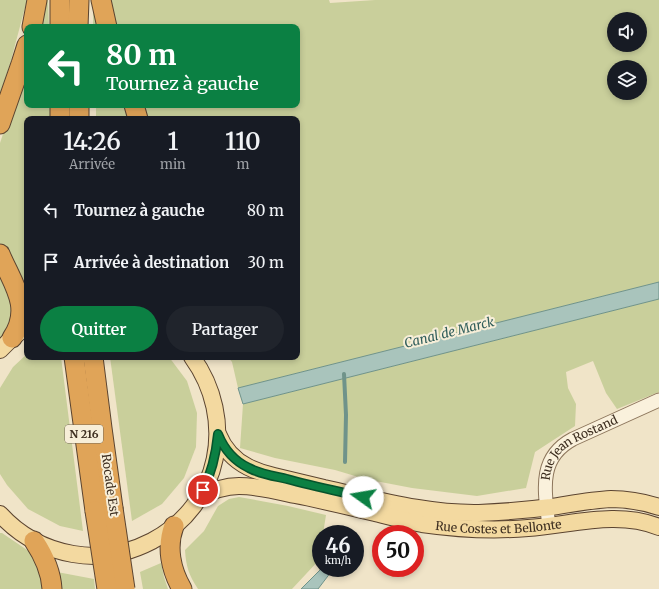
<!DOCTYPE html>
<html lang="fr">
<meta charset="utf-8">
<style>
:root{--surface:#171b24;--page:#20242c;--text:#f1f3f6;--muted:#9ea1a6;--accent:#0b8043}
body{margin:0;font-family:Merriweather,serif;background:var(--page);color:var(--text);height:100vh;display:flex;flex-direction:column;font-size:15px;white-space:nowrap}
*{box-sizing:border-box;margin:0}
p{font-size:13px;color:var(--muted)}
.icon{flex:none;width:22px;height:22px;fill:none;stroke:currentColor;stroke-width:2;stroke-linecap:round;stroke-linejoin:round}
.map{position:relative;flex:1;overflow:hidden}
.side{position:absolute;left:24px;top:116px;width:276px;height:244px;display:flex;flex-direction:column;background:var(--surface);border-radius:8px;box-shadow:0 2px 6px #0003}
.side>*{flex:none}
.banner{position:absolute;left:24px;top:24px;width:276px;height:84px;border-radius:8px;box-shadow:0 2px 6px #0003;background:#0b8043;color:#fff;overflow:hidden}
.fabs{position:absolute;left:607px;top:12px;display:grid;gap:8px}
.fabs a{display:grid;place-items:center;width:40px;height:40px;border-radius:50%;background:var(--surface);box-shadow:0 2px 6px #0003;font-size:20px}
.speed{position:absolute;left:312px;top:525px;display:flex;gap:8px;font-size:20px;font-weight:700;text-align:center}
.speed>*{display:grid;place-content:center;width:52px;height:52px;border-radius:50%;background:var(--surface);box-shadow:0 2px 6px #0003;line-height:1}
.speed small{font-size:10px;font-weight:400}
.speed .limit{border:6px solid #d22;background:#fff;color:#111}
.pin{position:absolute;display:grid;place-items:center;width:34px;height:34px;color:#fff;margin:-17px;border:2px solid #fff;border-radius:50%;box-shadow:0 1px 4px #0007}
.me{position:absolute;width:44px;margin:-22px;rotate:283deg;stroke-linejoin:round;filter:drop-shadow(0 0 3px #0008)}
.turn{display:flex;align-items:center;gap:14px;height:84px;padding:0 16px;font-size:18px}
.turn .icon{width:52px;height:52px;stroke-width:2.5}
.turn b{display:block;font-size:28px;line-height:34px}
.eta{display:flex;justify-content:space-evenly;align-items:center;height:68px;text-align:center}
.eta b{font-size:24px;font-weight:600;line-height:28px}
.cta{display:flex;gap:8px;margin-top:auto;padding:8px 16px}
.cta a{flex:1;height:46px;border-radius:24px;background:var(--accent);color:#fff;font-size:16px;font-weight:600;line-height:46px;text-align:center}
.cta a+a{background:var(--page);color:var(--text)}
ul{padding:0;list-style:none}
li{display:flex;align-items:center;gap:12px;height:52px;padding:0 16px}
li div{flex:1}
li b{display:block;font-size:15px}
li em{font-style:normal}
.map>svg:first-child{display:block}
.green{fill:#c9cf9b;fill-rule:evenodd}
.water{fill:#a9c4bc;stroke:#6f938a}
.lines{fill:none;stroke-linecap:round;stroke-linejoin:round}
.stream{stroke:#6f938a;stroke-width:4}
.minor-casing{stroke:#8d765c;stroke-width:15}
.major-casing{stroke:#5b4430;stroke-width:18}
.highway-casing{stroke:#5b4430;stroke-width:21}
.minor{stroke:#faf1dc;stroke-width:13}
.major{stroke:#f3d9a0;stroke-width:16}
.highway{stroke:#e0a458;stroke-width:19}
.highway-bridge-casing{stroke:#5b4430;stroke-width:21;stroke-linecap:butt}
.highway-bridge{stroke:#e0a458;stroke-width:19}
.route-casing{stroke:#07532c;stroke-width:10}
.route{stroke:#0b8043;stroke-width:7}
.labels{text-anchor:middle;stroke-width:4;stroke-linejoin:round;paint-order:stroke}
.shield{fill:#f7eed8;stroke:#756857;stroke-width:1}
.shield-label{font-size:11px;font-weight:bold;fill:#3d2e20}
.street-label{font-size:12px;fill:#3d2e20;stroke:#f7eed8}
.water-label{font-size:13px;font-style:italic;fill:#2f5d5a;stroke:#f7eed8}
</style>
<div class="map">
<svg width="659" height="589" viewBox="0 0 659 589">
<rect width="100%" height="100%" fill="#f0e4c8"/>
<!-- green -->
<g class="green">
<polygon points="0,0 27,0 10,64 0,94"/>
<polygon points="42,0 48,0 49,27 36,27"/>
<path d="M93 0H329L330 3 375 0H659V282L238 388 232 362 228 357H297V119H96V105H297V27H93ZM614 19H640V45H614ZM614 67H640V93H614Z"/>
<polygon points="27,62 27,105 51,105 51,119 27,119 27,297 0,243 0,143"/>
<polygon points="0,269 13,293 10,326 0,339"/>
<polygon points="659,299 659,392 617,409 606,393 593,361 566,372 568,388 576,404 575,426 535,452 526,488 477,496 412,488 365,479 335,470 275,458 240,448 243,404"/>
<polygon points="27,354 27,357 61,357 83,531 60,526 28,509 7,485 0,474 0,388 13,367"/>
<polygon points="110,357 169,357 187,381 197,413 196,447 184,478 162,504 132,521"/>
<path d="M239 497 288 506 326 515 323 534H321L320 559 292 589H198C189 575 186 567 185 550L204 531 218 506 229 499Z"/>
<polygon points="0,533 2,533 33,554 44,579 44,589 0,589"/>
<polygon points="161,563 164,577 168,589 143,589 140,572"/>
<polygon points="57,572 94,579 95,589 58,589"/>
</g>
<!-- water -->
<g class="water">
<polygon points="659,282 659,299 243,404 238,388"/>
<polygon points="322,568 334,568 318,589 301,589"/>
</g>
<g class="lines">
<!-- stream -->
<polyline class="stream" points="344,374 346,415 345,462"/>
<!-- minor casing -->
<g class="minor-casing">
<g id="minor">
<path id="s1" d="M549 526C545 492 537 458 573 439L659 400"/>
</g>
</g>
<!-- major casing -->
<g class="major-casing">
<g id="major">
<polyline points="0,350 12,338 22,330"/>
<path d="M218 434C224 449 234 460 248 467 256 471 265 474 274 476 290 480 307 484 324 488 375 499 426 514 479 513 503 512 527 510 551 507 571 504 591 500 611 499 628 499 644 502 659 507"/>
<path id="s2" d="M199 498C211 491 224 486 239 486 258 486 277 491 295 495 322 500 348 507 375 513 391 517 406 521 422 524 457 529 493 531 528 528 571 525 617 510 659 527"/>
<path d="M0 514C19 535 45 549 73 554 100 559 127 554 152 541 221 505 237 419 192 357"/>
</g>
</g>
<!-- highway casing -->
<g class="highway-casing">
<g id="highway">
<polyline points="101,0 107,27"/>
<polyline points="32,27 37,0"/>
<polyline points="60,27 60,0"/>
<polyline points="78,27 79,0"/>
<polyline points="60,105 60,119"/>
<polyline points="79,105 79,119"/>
<polyline points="134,105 138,119"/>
<polyline points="0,124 21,64 27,45"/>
<path d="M0 254C12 283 33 307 12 338"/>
<polyline points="74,357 95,511"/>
<polyline points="93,357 102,428 113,508"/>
<path d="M174 526C166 547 171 570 182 589"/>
<path d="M34 541C44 556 51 571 52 589"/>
</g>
</g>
<!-- minor -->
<use href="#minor" class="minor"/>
<!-- major -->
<use href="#major" class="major"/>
<!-- highway -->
<use href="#highway" class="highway"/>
<!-- highway-bridge casing -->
<g class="highway-bridge-casing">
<g id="highway-bridge">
<polyline points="113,508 125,589"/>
<polyline points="95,511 107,589"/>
</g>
</g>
<!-- highway-bridge -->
<use href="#highway-bridge" class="highway-bridge"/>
</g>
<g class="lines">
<!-- route casing -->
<g class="route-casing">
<path id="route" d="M203 490C212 472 216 454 218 434 224 449 234 461 249 468 260 474 274 476 287 479 312 486 337 491 363 497"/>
</g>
<!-- route -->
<use href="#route" class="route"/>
</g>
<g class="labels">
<!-- shield labels -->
<rect class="shield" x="65" y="425" width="38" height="18" rx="3"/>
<g class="shield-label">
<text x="84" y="438">N 216</text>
</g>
<!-- street labels -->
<g class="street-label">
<text dy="4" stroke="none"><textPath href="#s1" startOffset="96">Rue Jean Rostand</textPath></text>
<text transform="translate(110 485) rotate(82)" y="4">Rocade Est</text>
<text dy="4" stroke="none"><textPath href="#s2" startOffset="306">Rue Costes et Bellonte</textPath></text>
</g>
<!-- water labels -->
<g class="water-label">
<text transform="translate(449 332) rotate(-14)" y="5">Canal de Marck</text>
</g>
</g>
</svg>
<div class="fabs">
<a><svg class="icon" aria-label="sound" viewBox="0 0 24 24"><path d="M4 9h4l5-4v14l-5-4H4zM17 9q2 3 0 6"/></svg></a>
<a><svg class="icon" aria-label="layers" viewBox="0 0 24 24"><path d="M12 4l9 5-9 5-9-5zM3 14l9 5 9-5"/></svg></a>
</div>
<div class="speed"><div>46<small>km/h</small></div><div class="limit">50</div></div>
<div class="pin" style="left:203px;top:490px;background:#d93025"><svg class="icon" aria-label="arrive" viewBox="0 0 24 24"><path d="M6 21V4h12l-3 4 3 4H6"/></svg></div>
<svg class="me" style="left:363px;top:497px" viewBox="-20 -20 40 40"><circle r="19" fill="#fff"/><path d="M0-13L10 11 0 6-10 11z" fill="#0b8043"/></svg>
<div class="banner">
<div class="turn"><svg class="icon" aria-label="left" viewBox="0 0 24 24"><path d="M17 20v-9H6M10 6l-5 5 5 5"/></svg><div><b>80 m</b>Tournez à gauche</div></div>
</div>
<section class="side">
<div class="eta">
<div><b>14:26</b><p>Arrivée</p></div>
<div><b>1</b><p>min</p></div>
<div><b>110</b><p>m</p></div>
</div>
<ul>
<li><svg class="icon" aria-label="left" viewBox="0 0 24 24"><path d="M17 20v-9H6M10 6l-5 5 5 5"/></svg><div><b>Tournez à gauche</b></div><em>80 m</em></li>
<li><svg class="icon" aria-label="arrive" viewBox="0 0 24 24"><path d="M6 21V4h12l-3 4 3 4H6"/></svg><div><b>Arrivée à destination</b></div><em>30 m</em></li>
</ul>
<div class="cta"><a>Quitter</a><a>Partager</a></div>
</section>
</div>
